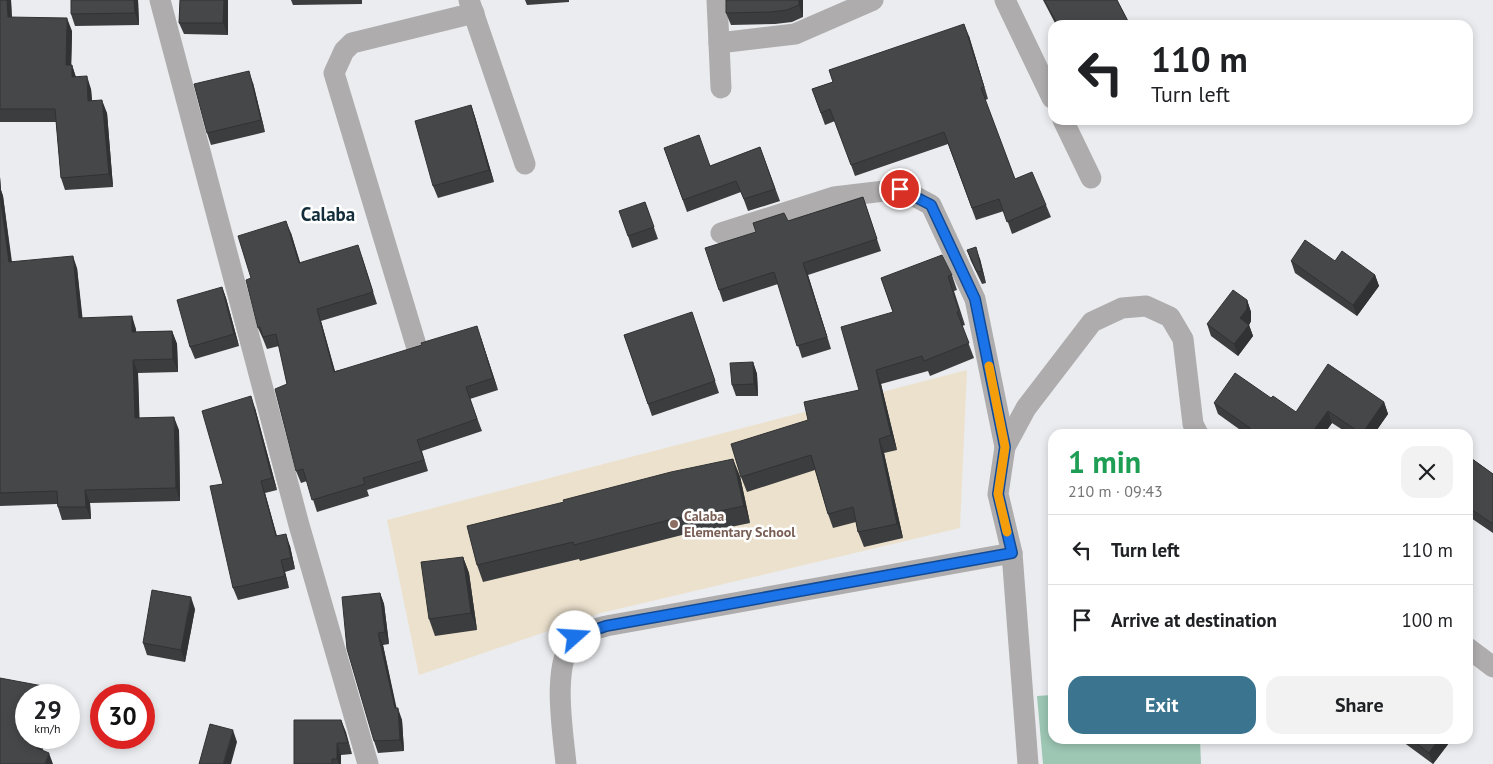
<!DOCTYPE html>
<meta charset="utf-8">
<style>
:root{--surface:#fff;--page:#f2f2f2;--text:#202124;--muted:#757577;--line:#e0e0e0;--accent:#3b748e}
body{margin:0;font-family:"PT Sans",sans-serif;background:var(--page);color:var(--text);height:100vh;display:flex;flex-direction:column;font-size:19px;white-space:nowrap}
*{box-sizing:border-box;margin:0}
p{font-size:16px;color:var(--muted)}
.icon{flex:none;width:28px;height:28px;fill:none;stroke:currentColor;stroke-width:2;stroke-linecap:round;stroke-linejoin:round}
.map{position:relative;flex:1;overflow:hidden}
.panel{position:absolute;left:1048px;top:429px;width:425px;height:315px;display:flex;flex-direction:column;background:var(--surface);border-radius:15px;box-shadow:0 2px 8px #0003}
.panel>*{flex:none}
.banner{position:absolute;left:1048px;top:20px;width:425px;height:105px;border-radius:15px;box-shadow:0 2px 8px #0003;background:#fff;color:var(--text);overflow:hidden}
.speed{position:absolute;left:15px;top:684px;display:flex;gap:10px;font-size:25px;font-weight:700;text-align:center}
.speed>*{display:grid;place-content:center;width:65px;height:65px;border-radius:50%;background:var(--surface);box-shadow:0 2px 8px #0003;line-height:1}
.speed small{font-size:12px;font-weight:400}
.speed .limit{border:8px solid #d22;background:#fff;color:#111}
.pin{position:absolute;display:grid;place-items:center;width:42px;height:42px;color:#fff;margin:-21px;border:2px solid #fff;border-radius:50%;box-shadow:0 1px 5px #0007}
.me{position:absolute;width:55px;margin:-28px;rotate:71deg;stroke-linejoin:round;filter:drop-shadow(0 0 4px #0008)}
.turn{display:flex;align-items:center;gap:18px;height:105px;padding:0 20px;font-size:22px}
.turn .icon{width:65px;height:65px;stroke-width:2.5}
.turn b{display:block;font-size:35px;line-height:42px}
.round{display:grid;place-items:center;flex:none;width:52px;height:52px;border-radius:15px;background:var(--page)}
.overview{display:flex;align-items:center;justify-content:space-between;height:85px;padding:0 20px}
h1{font-size:30px;font-weight:800;line-height:38px;color:#1e9e55}
.cta{display:flex;gap:10px;margin-top:auto;padding:10px 20px}
.cta a{flex:1;height:58px;border-radius:15px;background:var(--accent);color:#fff;font-size:20px;font-weight:800;line-height:58px;text-align:center}
.cta a+a{background:var(--page);color:var(--text)}
ul{padding:0;list-style:none}
li{display:flex;align-items:center;gap:15px;height:70px;padding:0 20px;border-top:1px solid var(--line)}
li div{flex:1}
li b{display:block;font-size:19px}
li em{font-style:normal}
.map>svg:first-child{display:block}
.education{fill:#ece1cd}
.park{fill:#9dc6b3}
.lines{fill:none;stroke-linecap:round;stroke-linejoin:round}
.street{stroke:#aeacad;stroke-width:21}
.wall{fill:#3c3d3f}
.shaded-wall{fill:#313233}
.building{fill:#464749;stroke:#313233}
.route-casing{stroke:#114b97;stroke-width:12}
.route{stroke:#1a73e8;stroke-width:9}
.slow{stroke:#f59e0b;stroke-width:9}
.education-dot{fill:#8d6e63;stroke:#fff;stroke-width:2}
.labels{text-anchor:middle;stroke-width:5;stroke-linejoin:round;paint-order:stroke}
.education-label{font-size:14px;font-weight:bold;fill:#785e54;stroke:#fff;text-anchor:start}
.district-label{font-size:19px;font-weight:bold;fill:#132e3a;stroke:#fff}
</style>
<div class="map">
<svg width="1493" height="764" viewBox="0 0 1493 764">
<rect width="100%" height="100%" fill="#ebecef"/>
<!-- education -->
<polygon class="education" points="967,370 960,528 601,613 419,675 387,520"/>
<!-- park -->
<polygon class="park" points="1052,695 1052,739 1200,739 1201,764 1043,764 1037,696"/>
<g class="lines">
<!-- street -->
<g class="street">
<polyline points="160,0 299,525 368,764"/>
<polyline points="469,0 525,164"/>
<polyline points="717,0 721,88"/>
<polyline points="1005,0 1052,98"/>
<polyline points="719,43 795,34 873,0"/>
<polyline points="1063,120 1091,178"/>
<polyline points="721,233 834,197 901,189 931,205 975,299 1005,447"/>
<polyline points="416,345 334,73 344,51 352,43 474,13"/>
<polyline points="1012,553 998,494 1005,447 1026,408 1092,322 1122,308 1146,306 1170,317 1183,339 1193,424 1198,434"/>
<polyline points="1468,648 1493,667"/>
<path d="M566 764C563 732 551 664 574 639 580 632 597 629 606 626L1012 553 1028 764"/>
</g>
</g>
<!-- wall -->
<g class="wall">
<polygon points="0,0 11,0 12,17 72,31 71,65 72,65 76,77 91,89 92,101 107,113 113,187 65,190 61,178 56,122 0,122"/>
<polygon points="138,0 139,25 75,26 71,14"/>
<polygon points="180,0 228,0 228,35 184,34 179,23"/>
<polygon points="291,0 362,0 362,4 293,5"/>
<polygon points="525,0 569,0 569,2 527,5"/>
<polygon points="726,0 803,0 803,17 792,22 775,24 731,25 726,13"/>
<polygon points="1043,0 1117,0 1130,25 1056,25"/>
<polygon points="969,36 988,99 985,100 1015,179 1046,205 1051,217 1012,234 1004,211 976,220 948,144 855,176 835,121 825,125 812,89"/>
<polygon points="253,83 265,132 211,145 207,133"/>
<polygon points="471,105 475,117 494,182 438,198 433,186"/>
<polygon points="760,147 780,201 748,211 741,192 687,212 664,148 711,166"/>
<polygon points="0,177 1,190 3,196 12,262 77,268 82,318 136,329 136,332 172,331 177,344 178,372 138,373 139,418 179,430 180,501 90,503 91,519 62,520 58,507 57,504 0,506"/>
<polygon points="863,197 881,251 808,275 831,349 802,358 778,284 723,302 719,290 788,221"/>
<polygon points="645,202 658,239 632,248 628,236"/>
<polygon points="291,233 300,263 362,257 377,304 321,321 335,371 481,338 498,390 470,399 482,431 422,451 428,471 367,490 369,496 317,512 307,481 301,483 296,471 287,384 279,346 267,349 263,339 258,328 251,278"/>
<polygon points="967,250 980,259 986,283 982,284 971,261"/>
<polygon points="1291,261 1335,261 1375,275 1379,286 1357,316 1295,273"/>
<polygon points="952,275 957,290 954,291 965,325 962,326 974,358 930,376 928,371 881,384 897,450 884,453 903,538 864,547 858,532 856,522 833,528 828,514 815,470 747,492 741,477 808,420 859,390 893,312 881,278"/>
<polygon points="222,287 226,298 239,346 195,359 190,347"/>
<polygon points="1247,300 1251,312 1251,321 1249,325 1253,336 1238,356 1211,336 1207,324"/>
<polygon points="696,324 719,393 652,416 624,335"/>
<polygon points="753,362 757,374 758,396 736,396 732,385"/>
<polygon points="1271,398 1296,412 1384,402 1388,414 1374,434 1349,434 1332,423 1324,434 1246,434 1218,414 1214,403"/>
<polygon points="255,408 277,490 265,493 277,536 290,546 295,569 285,572 289,588 238,600 233,588 223,484"/>
<polygon points="1468,456 1493,474 1493,533 1468,516"/>
<polygon points="740,476 750,523 687,536 686,534 580,561 579,559 483,582 477,565"/>
<polygon points="463,557 469,573 477,630 435,636 429,619"/>
<polygon points="380,593 384,604 389,644 383,645 396,708 402,720 404,751 378,753 374,741"/>
<polygon points="195,609 185,662 147,655 143,643"/>
<polygon points="341,720 352,754 341,755 341,764 294,764"/>
<polygon points="1399,739 1452,739 1433,764"/>
</g>
<!-- shaded-wall -->
<g class="shaded-wall">
<polygon points="7,0 11,0 12,29 8,17"/>
<polygon points="134,0 138,0 139,25 135,13"/>
<polygon points="224,0 228,0 228,35 223,23"/>
<polygon points="799,0 803,0 803,17 799,5"/>
<polygon points="67,18 72,31 71,78 66,65"/>
<polygon points="964,24 969,36 988,99 984,87"/>
<polygon points="72,65 76,78 72,77"/>
<polygon points="249,71 253,83 265,132 261,120"/>
<polygon points="87,76 91,89 93,114 88,101"/>
<polygon points="102,100 107,113 113,187 109,174"/>
<polygon points="471,105 475,117 494,182 489,170"/>
<polygon points="0,177 1,190 3,196 13,275 9,262 0,195"/>
<polygon points="286,221 291,233 304,275 299,263"/>
<polygon points="976,247 980,259 986,283 982,271"/>
<polygon points="73,256 77,268 84,331 79,318"/>
<polygon points="803,263 808,275 831,349 827,337"/>
<polygon points="1375,275 1379,286 1357,316 1353,305"/>
<polygon points="222,287 226,298 239,346 234,334"/>
<polygon points="1247,300 1251,312 1251,321 1249,325 1253,336 1238,356 1234,344 1240,318"/>
<polygon points="317,309 321,321 338,383 334,372"/>
<polygon points="132,316 136,329 137,345 132,332"/>
<polygon points="477,326 481,338 498,390 493,378"/>
<polygon points="172,331 177,344 178,372 173,359"/>
<polygon points="133,360 138,373 140,431 135,418"/>
<polygon points="753,362 757,374 758,396 754,384"/>
<polygon points="876,370 881,384 897,450 891,435"/>
<polygon points="251,396 255,408 277,490 272,478"/>
<polygon points="1384,402 1388,414 1374,434 1362,434"/>
<polygon points="1328,411 1332,423 1324,434 1311,434"/>
<polygon points="174,417 179,430 180,501 176,488"/>
<polygon points="879,439 884,453 903,538 897,524"/>
<polygon points="733,459 740,476 750,523 744,506"/>
<polygon points="261,481 265,493 280,548 276,536"/>
<polygon points="85,490 90,503 91,519 86,507"/>
<polygon points="286,534 290,546 295,569 291,558"/>
<polygon points="463,557 469,573 477,630 471,613"/>
<polygon points="281,560 285,572 289,588 285,576"/>
<polygon points="380,593 384,604 389,644 385,632"/>
<polygon points="191,597 195,609 185,662 181,650"/>
<polygon points="378,633 383,645 399,719 398,708 402,720 404,751 400,740 395,708"/>
<polygon points="48,687 51,695 47,695"/>
<polygon points="341,720 346,732 352,754 348,743"/>
<polygon points="233,730 237,742 231,764 223,764"/>
<polygon points="39,738 45,738 41,760 37,748"/>
<polygon points="1439,739 1452,739 1433,764 1429,753"/>
<polygon points="337,743 341,755 341,764 339,764 337,759"/>
<polygon points="49,753 53,764 45,764"/>
</g>
<!-- building -->
<g class="building">
<polygon points="0,0 7,0 8,17 67,18 66,65 72,65 72,77 87,76 88,101 102,100 109,174 61,178 55,109 0,109"/>
<polygon points="71,0 134,0 135,13 71,14"/>
<polygon points="180,0 224,0 223,23 179,23"/>
<polygon points="726,0 799,0 799,5 787,10 771,12 726,13"/>
<polygon points="1044,0 1117,0 1130,25 1058,25"/>
<polygon points="964,24 984,87 981,88 1015,179 1032,172 1046,205 1007,222 999,199 972,208 944,132 851,165 830,109 821,113 812,89 833,82 829,70"/>
<polygon points="249,71 261,120 207,133 194,84"/>
<polygon points="471,105 489,170 433,186 415,121"/>
<polygon points="699,135 710,166 760,147 775,189 744,199 736,181 683,200 664,148"/>
<polygon points="0,195 9,262 73,256 79,318 132,316 132,332 172,331 173,359 133,360 135,418 174,417 176,488 85,490 86,507 58,507 57,491 0,493"/>
<polygon points="863,197 877,239 803,263 827,337 797,346 774,272 719,290 705,248 756,232 753,223 784,213 788,221"/>
<polygon points="645,202 654,227 628,236 619,211"/>
<polygon points="286,221 299,263 358,245 373,292 317,309 334,372 422,345 421,343 477,326 493,378 466,387 477,419 417,440 424,460 363,478 365,484 312,500 303,469 296,471 275,389 287,384 276,334 263,337 260,327 258,328 246,280 251,278 238,236"/>
<polygon points="1305,240 1335,261 1342,251 1375,275 1353,305 1291,261"/>
<polygon points="976,247 982,271 977,272 967,250"/>
<polygon points="942,255 952,275 948,276 959,311 957,312 969,343 924,361 922,356 876,370 891,435 879,439 897,524 858,532 853,507 828,514 811,455 741,477 731,444 808,420 804,402 859,390 841,327 893,312 881,278"/>
<polygon points="222,287 234,334 190,347 177,300"/>
<polygon points="1233,290 1247,300 1247,309 1240,318 1249,325 1234,344 1207,324"/>
<polygon points="692,312 715,381 648,404 624,335"/>
<polygon points="753,362 754,384 732,385 730,363"/>
<polygon points="1328,364 1384,402 1362,434 1328,411 1311,434 1256,434 1250,429 1250,428 1214,403 1235,373 1271,398 1273,396 1296,412"/>
<polygon points="251,396 272,478 261,481 276,536 286,534 291,558 281,560 285,576 233,588 210,486 223,484 202,411"/>
<polygon points="1468,456 1493,474 1493,524 1468,507"/>
<polygon points="733,459 744,506 681,519 680,517 574,545 573,542 477,565 467,526 564,502 563,500 671,472"/>
<polygon points="463,557 471,613 429,619 421,562"/>
<polygon points="152,590 191,597 181,650 143,643"/>
<polygon points="380,593 385,632 378,633 395,708 398,708 400,740 374,741 347,649 342,597"/>
<polygon points="0,678 48,687 47,695 26,695 26,738 39,738 37,748 49,753 45,764 0,764"/>
<polygon points="294,720 341,720 348,743 337,743 337,759 332,759 332,764 294,764"/>
<polygon points="210,724 233,730 223,764 199,764"/>
<polygon points="1411,739 1439,739 1429,753"/>
</g>
<g class="lines">
<!-- route casing -->
<g class="route-casing">
<polyline id="route" points="575,637 606,626 1012,553 998,494 1005,447 975,299 931,205 900,189"/>
</g>
<!-- route -->
<use href="#route" class="route"/>
<!-- slow -->
<polyline class="slow" points="989,366 1005,447 998,494 1007,532"/>
</g>
<!-- markers -->
<circle class="education-dot" cx="674" cy="524" r="5"/>
<g class="labels">
<!-- education labels -->
<g class="education-label">
<text x="684" y="521">Calaba<tspan x="684" dy="16">Elementary School</tspan></text>
</g>
<!-- district labels -->
<g class="district-label">
<text x="328" y="221">Calaba</text>
</g>
</g>
</svg>
<div class="speed"><div>29<small>km/h</small></div><div class="limit">30</div></div>
<div class="pin" style="left:900px;top:189px;background:#d93025"><svg class="icon" aria-label="arrive" viewBox="0 0 24 24"><path d="M6 21V4h12l-3 4 3 4H6"/></svg></div>
<svg class="me" style="left:575px;top:637px" viewBox="-20 -20 40 40"><circle r="19" fill="#fff"/><path d="M0-13L10 11 0 6-10 11z" fill="#1a73e8"/></svg>
<div class="banner">
<div class="turn"><svg class="icon" aria-label="left" viewBox="0 0 24 24"><path d="M17 20v-9H6M10 6l-5 5 5 5"/></svg><div><b>110 m</b>Turn left</div></div>
</div>
<section class="panel">
<div class="overview"><div><h1>1 min</h1><p>210 m · 09:43</p></div><a class="round"><svg class="icon" aria-label="close" viewBox="0 0 24 24"><path d="M6 6l12 12M18 6L6 18"/></svg></a></div>
<ul>
<li><svg class="icon" aria-label="left" viewBox="0 0 24 24"><path d="M17 20v-9H6M10 6l-5 5 5 5"/></svg><div><b>Turn left</b></div><em>110 m</em></li>
<li><svg class="icon" aria-label="arrive" viewBox="0 0 24 24"><path d="M6 21V4h12l-3 4 3 4H6"/></svg><div><b>Arrive at destination</b></div><em>100 m</em></li>
</ul>
<div class="cta"><a>Exit</a><a>Share</a></div>
</section>
</div>
